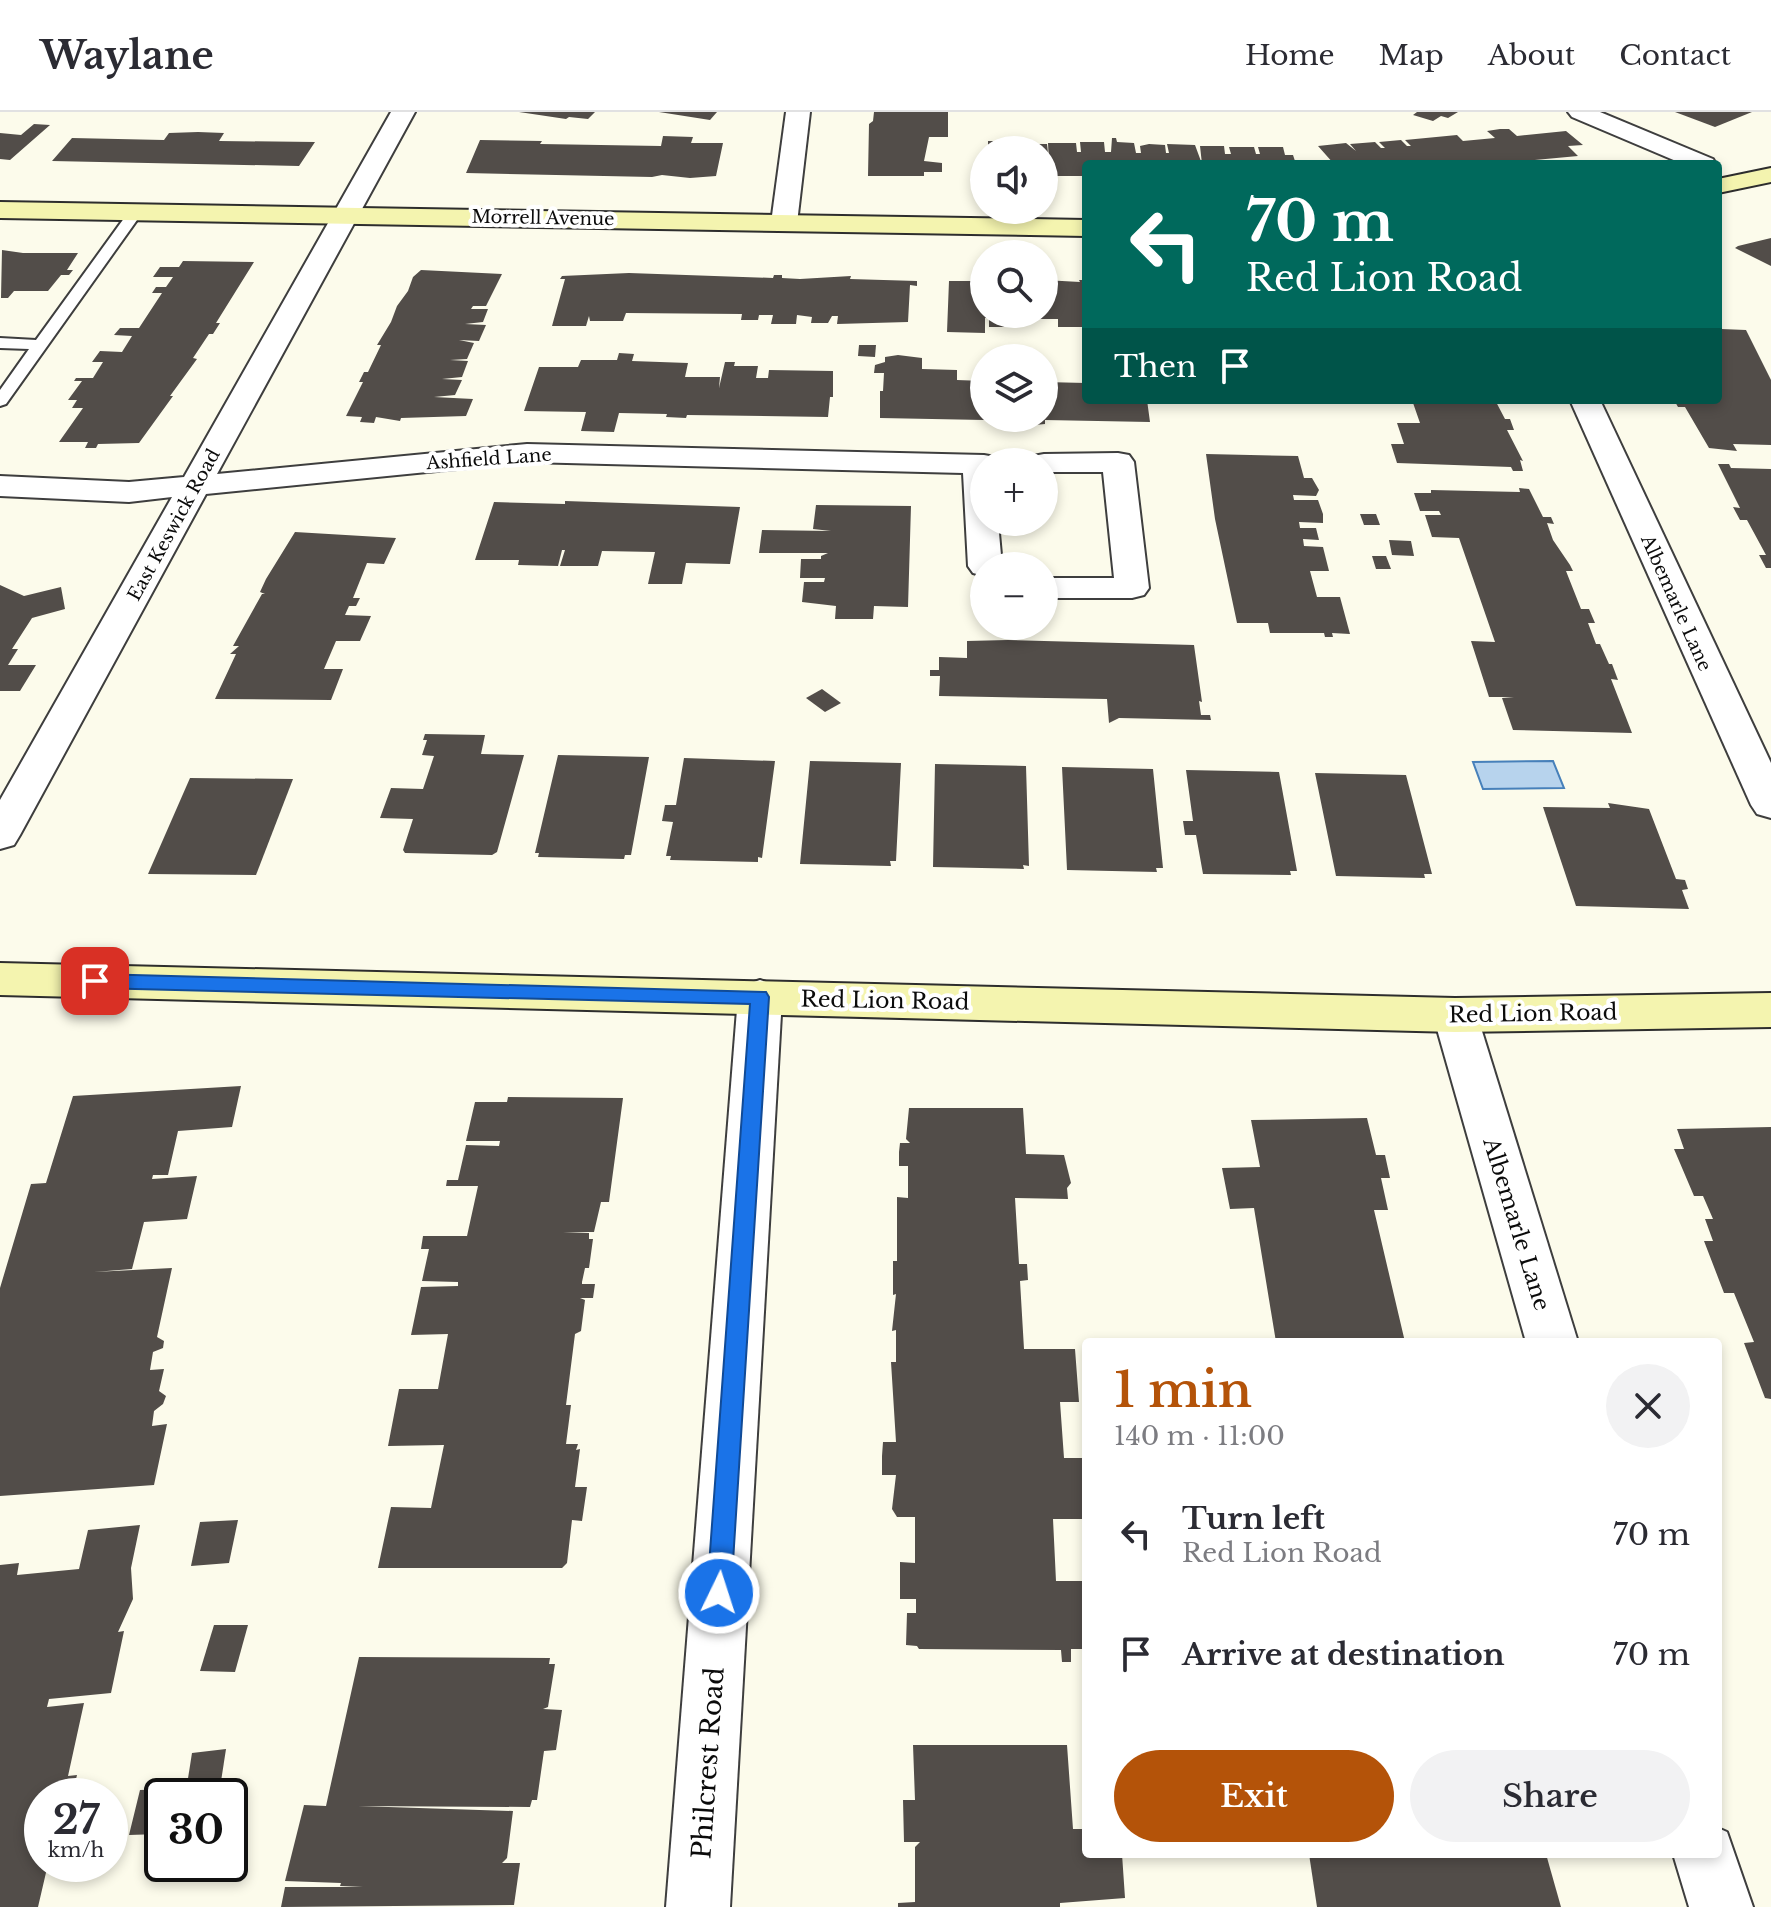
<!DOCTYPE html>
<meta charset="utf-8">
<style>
:root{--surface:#fff;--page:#f2f2f3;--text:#2b2b33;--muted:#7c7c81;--line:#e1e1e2;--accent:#b45309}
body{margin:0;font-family:"Libre Baskerville",serif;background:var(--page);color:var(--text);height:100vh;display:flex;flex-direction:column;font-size:30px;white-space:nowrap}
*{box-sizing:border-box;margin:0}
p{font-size:26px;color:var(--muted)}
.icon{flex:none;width:44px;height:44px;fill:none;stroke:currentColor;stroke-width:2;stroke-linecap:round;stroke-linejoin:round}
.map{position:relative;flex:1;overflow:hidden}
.side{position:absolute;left:1082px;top:1226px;width:640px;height:520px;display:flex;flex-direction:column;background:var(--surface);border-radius:8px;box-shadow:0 4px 12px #0003}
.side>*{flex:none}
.guide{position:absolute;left:1082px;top:48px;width:640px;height:244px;border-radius:8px;box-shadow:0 4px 12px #0003;background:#00695c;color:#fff;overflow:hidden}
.controls{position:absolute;left:970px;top:24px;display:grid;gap:16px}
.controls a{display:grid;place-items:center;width:88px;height:88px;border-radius:50%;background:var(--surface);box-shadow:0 4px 12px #0003;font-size:40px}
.speed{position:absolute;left:24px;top:1666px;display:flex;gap:16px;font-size:40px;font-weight:700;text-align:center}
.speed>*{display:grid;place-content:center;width:104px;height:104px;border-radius:50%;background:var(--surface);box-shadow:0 4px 12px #0003;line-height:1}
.speed small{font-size:20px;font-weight:400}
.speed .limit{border:4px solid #111;border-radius:12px;background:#fff;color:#111}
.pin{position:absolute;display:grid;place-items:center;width:68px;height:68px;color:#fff;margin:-34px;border-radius:16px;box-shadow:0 4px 12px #0006}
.me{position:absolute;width:88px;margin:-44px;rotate:4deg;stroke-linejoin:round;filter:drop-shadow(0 0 6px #0008)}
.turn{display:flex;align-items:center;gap:28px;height:168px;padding:0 32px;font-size:36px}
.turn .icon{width:104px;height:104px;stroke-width:2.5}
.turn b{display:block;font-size:56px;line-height:68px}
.then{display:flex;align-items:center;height:76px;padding:0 32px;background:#0003;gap:16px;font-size:30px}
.round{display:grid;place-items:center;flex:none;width:84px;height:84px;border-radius:42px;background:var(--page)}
.head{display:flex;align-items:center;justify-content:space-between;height:136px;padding:0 32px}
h1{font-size:48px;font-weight:600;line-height:60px;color:var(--accent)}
.cta{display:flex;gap:16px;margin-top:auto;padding:16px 32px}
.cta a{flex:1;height:92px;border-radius:48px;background:var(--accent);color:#fff;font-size:32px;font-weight:600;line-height:92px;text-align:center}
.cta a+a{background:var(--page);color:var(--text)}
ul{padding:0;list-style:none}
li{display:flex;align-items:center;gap:24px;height:120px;padding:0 32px}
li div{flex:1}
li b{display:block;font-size:30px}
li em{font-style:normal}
header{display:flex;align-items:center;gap:48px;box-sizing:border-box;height:112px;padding:0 40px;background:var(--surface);border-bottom:2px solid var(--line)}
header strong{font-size:38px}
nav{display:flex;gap:44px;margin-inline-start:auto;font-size:28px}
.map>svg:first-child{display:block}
.water{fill:#b7d3ed;stroke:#4780ba;stroke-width:2}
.building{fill:#524d49}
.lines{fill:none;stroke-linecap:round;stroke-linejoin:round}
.lane-casing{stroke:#3e3e3e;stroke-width:4}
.street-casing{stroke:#3e3e3e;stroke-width:4}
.secondary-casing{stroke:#2d2d2d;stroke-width:4}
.lane{fill:#fff;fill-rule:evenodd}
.street{fill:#fff;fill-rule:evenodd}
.secondary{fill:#f4f4af;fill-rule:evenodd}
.route{fill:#1a73e8;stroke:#114b97;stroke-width:2}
.labels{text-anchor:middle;stroke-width:8;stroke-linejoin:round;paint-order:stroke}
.far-street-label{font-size:18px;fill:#0b0b0b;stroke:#fff}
.street-label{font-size:22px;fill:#0b0b0b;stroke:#fff}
.near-street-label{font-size:26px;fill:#0b0b0b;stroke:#fff}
</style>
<header>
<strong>Waylane</strong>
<nav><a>Home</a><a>Map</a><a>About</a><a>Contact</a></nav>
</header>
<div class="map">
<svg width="1771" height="1795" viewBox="0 0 1771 1795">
<rect width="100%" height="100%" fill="#fcfbeb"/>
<!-- water -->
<polygon class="water" points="1553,649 1564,676 1483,677 1473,650"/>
<!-- building -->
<g class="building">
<polygon points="519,0 595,0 588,7 569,5 566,7"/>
<polygon points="659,0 717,0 710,8"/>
<polygon points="874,0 948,0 948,25 929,25 924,49 942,51 942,60 924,60 924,64 868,64 869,12 873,9"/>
<polygon points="1417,0 1458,0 1448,6 1441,4 1433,9 1413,3"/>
<polygon points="1675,0 1752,0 1715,15"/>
<polygon points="34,12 50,13 10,48 0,47 0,21 21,23"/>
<polygon points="1500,17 1509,17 1517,24 1566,19 1583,33 1568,34 1578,44 1491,52 1334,52 1318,34 1346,31 1356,39 1350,32 1375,30 1381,36 1385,36 1379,30 1401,28 1407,34 1411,34 1405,28 1457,23 1463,29 1495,26 1487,19"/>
<polygon points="198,20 224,21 219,29 315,30 299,54 52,49 72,26 164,28 169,21"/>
<polygon points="663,24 693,25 691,31 723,31 716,64 690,66 662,63 652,65 466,61 480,28 542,29 540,32 661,34"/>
<polygon points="1112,26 1116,26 1117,30 1134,31 1136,41 1141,41 1140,34 1149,32 1165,33 1166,41 1169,41 1167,32 1195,33 1202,52 1086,52 1086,64 1044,64 1044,38 1020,38 1020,32 1047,32 1049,50 1048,31 1076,31 1077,40 1081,40 1080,30 1104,30 1105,40 1111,40"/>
<rect x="988" y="29" width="30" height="9"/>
<polygon points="1200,34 1224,34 1225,42 1231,42 1229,35 1254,35 1256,42 1260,42 1258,35 1283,35 1285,43 1293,43 1296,52 1202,52"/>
<polygon points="1771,126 1771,154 1735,136 1738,134"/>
<polygon points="2,138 23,141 78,141 67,158 73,158 69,163 61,163 48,179 14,179 8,186 1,186"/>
<polygon points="183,149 254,150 216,211 220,211 213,222 209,222 193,246 197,247 170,284 173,284 139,331 98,332 96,336 85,336 88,330 59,330 83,296 72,296 77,288 68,288 82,269 74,269 76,266 93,266 103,250 92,250 100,239 122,240 132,224 114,223 120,216 139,216 162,181 152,181 156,175 166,175 173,165 153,165 160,155 179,155"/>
<polygon points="421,158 502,162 486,194 473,194 471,197 488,197 483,210 465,212 486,213 479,229 459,228 474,231 467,247 450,248 468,249 462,265 442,267 462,268 455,283 434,285 473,287 466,304 401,306 400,309 376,305 374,311 360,310 362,305 346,304 363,270 359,270 364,260 368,260 381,233 377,233 391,210 397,194 408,179 413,165"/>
<polygon points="629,161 773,166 774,163 782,163 782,166 800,167 851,164 850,167 917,169 917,174 910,173 908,210 837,212 838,204 832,204 828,211 811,211 812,205 797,203 796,212 771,212 773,203 759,203 758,208 741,208 742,202 626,201 623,209 590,209 589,204 586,214 552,214 565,167 560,167 562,164"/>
<polygon points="977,166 984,166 984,202 1044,202 1044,168 1080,170 1079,168 1086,168 1086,215 1058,215 1058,207 1016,207 1008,209 1008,215 989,215 989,206 985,206 985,221 947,220 949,169 976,169"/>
<polygon points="1718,212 1721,217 1746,218 1771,268 1771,333 1733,332 1737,339 1709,336 1685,295 1678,295 1674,288 1718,288"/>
<polygon points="859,233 876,233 875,245 858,244"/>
<polygon points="619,241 634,242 632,249 688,251 685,265 720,265 719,276 725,250 735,250 734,254 758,254 756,266 768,266 769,258 833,259 833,285 830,285 828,305 687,303 686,306 666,305 667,302 619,301 614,320 581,319 586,300 524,299 539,255 578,255 581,248 617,248"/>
<polygon points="898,243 922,246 922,257 957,258 957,268 984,269 984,308 880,306 880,279 883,279 884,261 874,261 875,253 885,250 885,245"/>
<polygon points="1044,270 1086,271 1086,288 1147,288 1150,310 1045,308 1045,312 1035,313 1012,309 1012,306 1044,306"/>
<polygon points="1412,288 1495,288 1505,307 1510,307 1514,318 1507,318 1523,349 1520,348 1523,359 1513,359 1511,355 1397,351 1391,332 1404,332 1397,311 1420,311"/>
<polygon points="1206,342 1298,344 1304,366 1312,366 1319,378 1316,384 1293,383 1294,388 1318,388 1323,402 1323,411 1299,410 1300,416 1316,416 1319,428 1303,427 1304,434 1323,435 1329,459 1310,459 1317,485 1340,485 1350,522 1332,521 1333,525 1325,525 1324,521 1270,521 1268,511 1237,511 1215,407"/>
<polygon points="1718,352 1729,352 1731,356 1771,357 1771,456 1766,456 1759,443 1766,443 1747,408 1740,408 1733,395 1740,396"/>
<polygon points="1519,376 1529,377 1543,405 1551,405 1554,412 1547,411 1553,428 1570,453 1573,459 1566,459 1581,497 1589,497 1595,511 1588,511 1596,532 1600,532 1609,552 1612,552 1618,568 1611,567 1632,621 1513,618 1502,586 1514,585 1489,585 1471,529 1495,530 1459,426 1432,425 1425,403 1441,403 1439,399 1420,399 1414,381 1431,381 1431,378 1520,380"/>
<polygon points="565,389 740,395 730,452 686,451 682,472 648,472 655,440 602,439 598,454 560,454 565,438 562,438 558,454 518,453 519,448 475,448 494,390 565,392"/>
<polygon points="816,393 911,394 908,495 874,494 873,507 835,507 836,494 802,490 804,470 824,470 825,466 800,466 801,447 821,447 821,444 828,441 759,441 762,418 831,419 813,417"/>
<polygon points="1360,402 1376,402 1380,413 1364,413"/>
<polygon points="295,420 396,426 384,452 367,451 353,486 360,486 356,494 349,494 345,503 371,504 360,529 336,529 324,557 343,557 331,588 215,587 236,542 230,542 239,534 233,534 262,482 265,482 260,480 266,467"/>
<polygon points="1389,428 1411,429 1414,444 1392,443"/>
<polygon points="1372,444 1386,444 1391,457 1376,457"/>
<polygon points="0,473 24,484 61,475 65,497 32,506 12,537 18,537 8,553 36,553 20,579 0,579"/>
<polygon points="1008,528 1194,533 1202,590 1199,589 1201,603 1210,603 1211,608 1119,606 1109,611 1107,587 939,584 940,564 930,564 930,558 939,558 939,545 967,546 967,529"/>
<polygon points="822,577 841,591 825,600 806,586"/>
<polygon points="425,622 485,623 481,642 524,643 497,740 492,743 405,741 403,738 413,707 380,706 391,676 423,677 434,644 422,643 427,628 423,628"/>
<polygon points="558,643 649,645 631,743 625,743 624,747 538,745 539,741 535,741"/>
<polygon points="684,646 775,649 762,746 758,745 758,750 670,748 671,744 666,744 673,710 662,709 665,693 676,693"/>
<polygon points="810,649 901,651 896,749 890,749 891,754 800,752"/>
<polygon points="935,652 1026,654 1029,754 1023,753 1024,757 933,755"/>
<polygon points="1062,655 1153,657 1163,756 1156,756 1157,760 1067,758"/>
<polygon points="1186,658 1279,660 1297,759 1290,759 1291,763 1203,762 1196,723 1185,723 1183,709 1193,709"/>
<polygon points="1315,661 1406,663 1432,762 1424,762 1425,766 1336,764"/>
<polygon points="190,666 293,667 256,763 148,762"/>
<polygon points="1608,691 1649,697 1676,767 1685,768 1688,777 1682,778 1689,797 1576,794 1543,695 1610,696"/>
<polygon points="241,974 232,1015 178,1019 168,1063 153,1063 152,1067 197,1064 187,1107 144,1110 132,1157 94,1160 172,1156 157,1225 164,1229 163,1236 153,1240 150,1258 164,1257 159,1279 166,1284 163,1292 154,1299 152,1314 167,1312 154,1373 0,1384 0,1176 31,1072 46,1071 73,984"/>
<polygon points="508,985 623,986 609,1090 601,1090 594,1120 563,1120 589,1121 589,1127 593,1127 589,1156 585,1156 582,1170 582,1172 595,1172 593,1186 580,1186 585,1188 581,1219 575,1222 566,1293 571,1293 566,1332 578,1332 576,1338 580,1337 575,1375 587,1375 582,1409 572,1408 567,1451 562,1456 378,1456 391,1395 431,1396 444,1333 388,1334 399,1277 438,1277 448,1222 411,1223 421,1175 458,1174 458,1170 422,1169 429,1137 421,1137 423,1124 467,1124 478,1074 446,1074 447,1068 458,1068 466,1033 499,1034 500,1029 466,1029 475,990 507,990"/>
<polygon points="909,996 1023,996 1026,1042 1064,1043 1071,1071 1067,1076 1068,1087 1015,1086 1019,1152 1027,1152 1028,1168 1020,1169 1024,1237 1075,1237 1079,1290 1060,1290 1064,1346 1086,1346 1086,1407 1053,1407 1056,1469 1086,1469 1086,1537 1071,1537 1071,1550 1062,1550 1061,1538 919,1537 917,1534 906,1533 907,1501 916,1501 916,1487 900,1487 900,1450 915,1451 915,1405 897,1405 892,1397 896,1363 882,1363 882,1344 883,1330 896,1330 891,1250 896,1250 896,1218 892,1219 896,1182 893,1183 893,1149 897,1149 897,1085 908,1086 908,1054 899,1054 899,1040 900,1031 910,1031 906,1027"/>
<polygon points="1367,1006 1376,1043 1385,1043 1390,1066 1381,1066 1388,1098 1374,1098 1405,1230 1276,1230 1254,1096 1230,1097 1222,1056 1260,1055 1251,1008"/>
<polygon points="1771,1015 1771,1287 1765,1286 1744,1231 1754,1230 1734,1181 1724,1181 1704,1129 1713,1129 1705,1107 1713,1107 1703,1084 1694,1084 1674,1037 1684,1037 1677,1017"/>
<polygon points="238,1408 229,1451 191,1454 200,1410"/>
<polygon points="140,1413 131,1456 133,1487 118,1520 124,1519 111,1581 49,1587 47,1595 84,1591 68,1664 77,1663 72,1684 42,1684 42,1752 48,1752 38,1795 0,1795 0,1453 19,1451 17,1463 79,1457 88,1418"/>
<polygon points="214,1513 248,1513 235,1560 200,1559"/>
<polygon points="359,1545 550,1546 549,1552 555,1552 548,1595 543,1597 562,1598 556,1638 544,1639 537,1688 532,1688 530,1695 358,1694 513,1699 507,1746 502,1751 520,1751 514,1793 281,1795 285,1775 363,1775 340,1774 341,1771 285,1769 304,1693 326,1694"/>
<polygon points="913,1633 1067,1633 1073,1717 1086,1717 1086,1742 1122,1742 1125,1786 1060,1791 1060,1795 898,1795 898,1791 915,1790 915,1735 920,1730 904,1730 903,1688 915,1688"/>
<polygon points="226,1637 220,1676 186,1679 192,1641"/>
<polygon points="170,1677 168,1684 162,1684 159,1722 129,1723 140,1678"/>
<polygon points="1309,1742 1546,1742 1561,1795 1317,1795"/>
</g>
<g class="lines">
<!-- lane casing -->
<g class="lane-casing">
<polygon id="lane" points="135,97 142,101 6,292 0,294 0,278 29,237 0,236 0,226 36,228 130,98"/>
</g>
<!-- street casing -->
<g class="street-casing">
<g id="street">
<polygon points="391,0 415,0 217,362 527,332 984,343 995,345 998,350 984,350 984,410 998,410 1002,454 984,454 984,464 973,461 968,454 963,361 527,350 206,382 20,723 14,733 0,737 0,688 172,385 129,390 0,384 0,364 129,370 184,365"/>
<polygon points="786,0 810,0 797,111 793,116 775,116 771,111"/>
<polygon points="1568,0 1600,0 1713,47 1716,52 1683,52 1572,5"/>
<polygon points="1570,288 1600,288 1771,651 1771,706 1757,702 1751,693"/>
<polygon points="1118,341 1129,343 1134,350 1149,476 1144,483 1132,486 1044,486 1044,466 1114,466 1103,360 1044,360 1044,350 1029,350 1033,344 1044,342"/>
<polygon points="760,868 775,873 782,885 730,1795 666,1795 738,885 745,873"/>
<polygon points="1455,886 1471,891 1477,903 1578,1230 1526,1230 1433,903 1439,891"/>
<polygon points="1718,1716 1727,1720 1753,1795 1689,1795 1673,1742 1718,1742"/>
</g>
</g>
<!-- secondary casing -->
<g class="secondary-casing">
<g id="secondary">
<polygon points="1771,56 1771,70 1718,81 1718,67"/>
<polygon points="0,90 1086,108 1086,124 0,106"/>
<polygon points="0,851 1455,886 1771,881 1771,915 1455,920 0,883"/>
</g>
</g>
<!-- lane -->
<use href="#lane" class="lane"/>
<!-- street -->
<use href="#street" class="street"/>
<!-- secondary -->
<use href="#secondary" class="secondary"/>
</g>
<!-- route -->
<polygon class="route" points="95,862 766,880 769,885 731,1481 728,1490 719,1493 711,1490 707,1481 750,892 95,876 86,869"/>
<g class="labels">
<!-- far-street labels -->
<g class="far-street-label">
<text transform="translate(543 106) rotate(1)" y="6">Morrell Avenue</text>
<text transform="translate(489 347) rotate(-4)" y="6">Ashfield Lane</text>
<text transform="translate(174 413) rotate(-61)" y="6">East Keswick Road</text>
<text transform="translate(1676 491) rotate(66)" y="6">Albemarle Lane</text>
</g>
<!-- street labels -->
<g class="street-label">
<text transform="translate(885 888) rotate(1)" y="8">Red Lion Road</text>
<text transform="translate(1533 901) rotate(-1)" y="8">Red Lion Road</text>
<text transform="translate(1517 1112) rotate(73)" y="8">Albemarle Lane</text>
</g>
<!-- near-street labels -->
<g class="near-street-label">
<text transform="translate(708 1651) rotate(-86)" y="9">Philcrest Road</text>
</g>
</g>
</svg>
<div class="controls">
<a><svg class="icon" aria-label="sound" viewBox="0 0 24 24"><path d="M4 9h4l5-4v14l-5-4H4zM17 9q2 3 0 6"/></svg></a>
<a><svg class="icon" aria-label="search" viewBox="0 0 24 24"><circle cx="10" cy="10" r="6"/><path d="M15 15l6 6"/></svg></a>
<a><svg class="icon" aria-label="layers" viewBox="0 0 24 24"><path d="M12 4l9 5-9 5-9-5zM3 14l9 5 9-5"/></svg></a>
<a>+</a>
<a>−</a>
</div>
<div class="speed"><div>27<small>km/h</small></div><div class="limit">30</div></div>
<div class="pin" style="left:95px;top:869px;background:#d93025"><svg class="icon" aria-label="arrive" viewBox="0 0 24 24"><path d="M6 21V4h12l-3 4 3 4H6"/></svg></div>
<svg class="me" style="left:719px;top:1481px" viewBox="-20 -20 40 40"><circle r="17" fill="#1a73e8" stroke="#fff" stroke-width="3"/><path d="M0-11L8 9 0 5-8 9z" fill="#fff"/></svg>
<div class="guide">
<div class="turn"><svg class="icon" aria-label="left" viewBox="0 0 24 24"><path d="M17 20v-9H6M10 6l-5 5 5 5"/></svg><div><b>70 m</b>Red Lion Road</div></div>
<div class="then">Then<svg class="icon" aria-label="arrive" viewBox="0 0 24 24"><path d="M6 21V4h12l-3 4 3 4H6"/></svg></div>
</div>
<section class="side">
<div class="head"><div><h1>1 min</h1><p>140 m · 11:00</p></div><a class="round"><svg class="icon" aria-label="close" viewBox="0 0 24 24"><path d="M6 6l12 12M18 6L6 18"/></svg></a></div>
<ul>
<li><svg class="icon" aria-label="left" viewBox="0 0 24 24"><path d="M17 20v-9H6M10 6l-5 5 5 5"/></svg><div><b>Turn left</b><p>Red Lion Road</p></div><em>70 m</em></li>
<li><svg class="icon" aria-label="arrive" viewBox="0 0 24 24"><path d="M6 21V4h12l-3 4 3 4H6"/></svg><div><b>Arrive at destination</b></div><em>70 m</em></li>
</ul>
<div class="cta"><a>Exit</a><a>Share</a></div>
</section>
</div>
